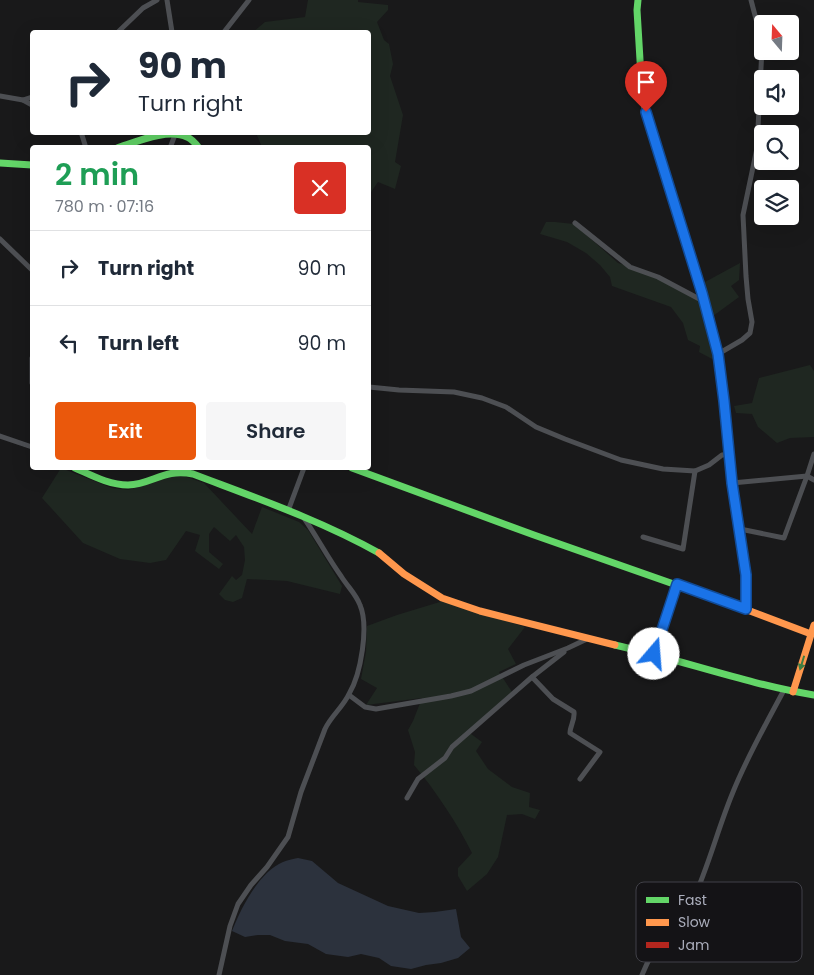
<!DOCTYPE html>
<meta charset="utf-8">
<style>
:root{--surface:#fff;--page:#f6f6f7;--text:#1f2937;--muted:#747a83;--line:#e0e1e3;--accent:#ea580c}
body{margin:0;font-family:Poppins,sans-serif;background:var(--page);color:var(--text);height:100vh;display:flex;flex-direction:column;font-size:19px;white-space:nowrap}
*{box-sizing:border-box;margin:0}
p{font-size:16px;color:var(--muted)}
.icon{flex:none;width:28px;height:28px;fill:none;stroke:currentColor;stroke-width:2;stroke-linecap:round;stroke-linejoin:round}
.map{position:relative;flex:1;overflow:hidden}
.sheet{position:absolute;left:30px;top:145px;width:341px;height:325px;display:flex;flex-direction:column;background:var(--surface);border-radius:5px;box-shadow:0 5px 20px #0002}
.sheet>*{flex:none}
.hud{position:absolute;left:30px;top:30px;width:341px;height:105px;border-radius:5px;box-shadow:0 5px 20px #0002;background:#fff;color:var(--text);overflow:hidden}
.needle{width:32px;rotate:341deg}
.controls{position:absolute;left:754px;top:15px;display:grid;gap:10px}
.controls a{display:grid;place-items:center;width:45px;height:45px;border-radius:5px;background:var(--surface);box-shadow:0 5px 20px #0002;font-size:25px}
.pin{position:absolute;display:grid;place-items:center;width:42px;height:42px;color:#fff;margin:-51px -21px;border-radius:50% 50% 50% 0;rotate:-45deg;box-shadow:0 0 5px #0007}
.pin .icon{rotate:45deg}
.me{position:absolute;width:55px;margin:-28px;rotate:18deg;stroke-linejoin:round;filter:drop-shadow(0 0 4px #0008)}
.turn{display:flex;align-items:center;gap:18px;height:105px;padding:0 25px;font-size:22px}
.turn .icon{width:65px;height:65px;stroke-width:2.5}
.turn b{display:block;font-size:35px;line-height:42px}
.round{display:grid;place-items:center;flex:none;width:52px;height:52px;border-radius:5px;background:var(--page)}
.headline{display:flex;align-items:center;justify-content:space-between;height:85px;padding:0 25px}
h1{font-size:30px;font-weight:600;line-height:38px;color:#1e9e55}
.button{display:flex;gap:10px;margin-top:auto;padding:10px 25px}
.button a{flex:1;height:58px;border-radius:5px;background:var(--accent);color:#fff;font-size:20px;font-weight:600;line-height:58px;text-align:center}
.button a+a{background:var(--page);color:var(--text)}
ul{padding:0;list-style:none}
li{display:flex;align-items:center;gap:15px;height:75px;padding:0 25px;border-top:1px solid var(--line)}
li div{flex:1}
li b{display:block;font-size:19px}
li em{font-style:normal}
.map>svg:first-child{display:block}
.green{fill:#1f2721}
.water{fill:#2c323d}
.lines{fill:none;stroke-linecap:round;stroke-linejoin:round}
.street{stroke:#4d4f53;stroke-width:5}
.fast{stroke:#63d668;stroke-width:7}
.slow{stroke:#ff974d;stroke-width:7}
.jam{stroke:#b3261e;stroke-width:7}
.oneway{fill:#3f7e43}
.route-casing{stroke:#114b97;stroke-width:12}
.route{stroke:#1a73e8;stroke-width:9}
.key{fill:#141316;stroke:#414148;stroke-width:1}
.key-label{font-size:14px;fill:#aaadbb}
</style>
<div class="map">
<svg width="814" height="975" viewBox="0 0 814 975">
<rect width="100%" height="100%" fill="#19191a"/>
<!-- green -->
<g class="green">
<polygon points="308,0 358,0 358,2 388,5 388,10 377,22 384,40 389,44 393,64 390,76 403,115 395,162 401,166 395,189 378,182 369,195 369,148 262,147 256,133 369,132 369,32 253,32 265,22 305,17"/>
<polygon points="546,222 555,222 574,224 618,263 650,273 670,281 705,302 705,282 740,263 739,280 731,286 739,297 713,316 714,360 699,352 700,346 688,340 683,323 671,307 612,286 610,277 600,265 586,253 567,242 540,234"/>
<polygon points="810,365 814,371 814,437 790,438 777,443 758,427 752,414 736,413 734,406 752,403 759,378"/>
<polygon points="61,468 112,488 128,490 171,477 181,475 204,483 252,534 262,507 299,522 308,530 342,586 340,594 287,581 247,579 242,598 233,602 225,600 219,594 232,576 236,580 242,575 245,560 244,547 236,535 230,541 214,527 209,534 209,552 223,564 219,569 195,551 200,535 186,531 166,560 150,563 120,559 83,543 42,498"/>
<path d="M443 601 525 627 508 649 516 664 499 672 512 692 467 731 482 742 476 751 488 769 512 787 530 793 529 807 540 810 535 819 522 814 507 815 498 857 487 874 467 891 458 876V868L472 853C457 823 435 790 414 765L415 752 408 730 413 721 422 698 366 705 377 688 361 679 366 652 367 626 397 615Z"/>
</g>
<!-- water -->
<path class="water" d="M298 858 312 861 338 883 388 906 419 913 435 912 456 909 461 937 470 948 458 958 441 963 426 965 411 969 391 966 379 958 361 954 348 957 326 954 308 944 285 941 270 935H258L245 937 232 931C241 908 259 872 283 862 287 860 293 859 298 858Z"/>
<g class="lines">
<!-- street -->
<g class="street">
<polyline points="167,0 172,32"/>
<polyline points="751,0 762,42"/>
<polyline points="118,32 143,8 157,0"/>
<polyline points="224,32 249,0"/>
<polyline points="0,96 23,100 32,105"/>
<polyline points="23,100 32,97"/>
<polyline points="81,132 86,148"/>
<polyline points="170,148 176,132"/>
<polyline points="575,223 630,267 658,277 705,302"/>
<polyline points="0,239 32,270"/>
<polyline points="718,354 742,340 750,333 752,322 748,299 746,276 743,215 757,148 762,48"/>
<polyline points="32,358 32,383"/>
<polyline points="369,387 399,390 454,392 482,398 506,407 536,427 565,439 621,460 663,469 695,471 709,465 722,455 729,454"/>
<polyline points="0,436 32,447"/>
<polyline points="732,483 807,476 814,480"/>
<polyline points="288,511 304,468"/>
<polyline points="740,529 784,538 807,476 814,454"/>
<polyline points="643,537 683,549 695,471"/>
<polyline points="654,654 677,584"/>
<path d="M532 677 553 699 574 712C575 720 570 726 570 733L600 752 580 779"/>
<polyline points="349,695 365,707 376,709 451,696 471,691 524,665 568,648 587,639"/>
<polyline points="407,798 418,779 445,758 452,747 532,677 564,652"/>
<path d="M219 975 230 926 238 904 251 885 267 867 288 837 301 792 325 729C331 716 343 707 349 694 361 674 369 626 360 605 356 594 347 586 341 576 328 558 317 537 304 518"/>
<path d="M642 975C647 963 652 952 660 941 671 927 685 916 693 900 709 865 718 828 733 792 747 757 766 724 784 690"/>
</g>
<!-- fast -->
<g class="fast">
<polyline points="638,0 637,10 642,93 646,112 702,293 718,354 724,401 732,483 741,540"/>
<path d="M117 148C136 142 168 128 187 137 192 139 196 144 199 148"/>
<polyline points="0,163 32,165"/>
<path d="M75 468C91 475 109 485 128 485 153 484 164 468 193 474 256 498 320 520 379 553"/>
<polyline points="352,468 534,535 742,608"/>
<path d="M615 645C682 660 747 684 814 695"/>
</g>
<!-- slow -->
<g class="slow">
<polyline points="379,553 404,574 442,598 480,611 615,645"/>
<polyline points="742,608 811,634"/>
<polyline points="793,692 814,625"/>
</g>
<!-- jam -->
<polyline class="jam" points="741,540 746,575 746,609"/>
</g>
<!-- one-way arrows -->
<defs><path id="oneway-solid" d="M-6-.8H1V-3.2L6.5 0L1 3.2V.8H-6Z" transform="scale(1.25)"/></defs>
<use class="oneway" href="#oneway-solid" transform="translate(802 663) rotate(107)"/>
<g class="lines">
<!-- route casing -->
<g class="route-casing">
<polyline id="route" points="646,112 702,293 718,354 724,401 732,483 746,575 746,609 677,584 654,654"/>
</g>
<!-- route -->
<use href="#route" class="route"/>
</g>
<!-- legend -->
<rect x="636" y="882" width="166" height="80" rx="8" class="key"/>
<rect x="646" y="897" width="23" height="6" fill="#63d668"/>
<rect x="646" y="919" width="23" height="7" fill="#ff974d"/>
<rect x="646" y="942" width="23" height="6" fill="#b3261e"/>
<g class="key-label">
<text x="678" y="905">Fast</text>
<text x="678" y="927">Slow</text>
<text x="678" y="950">Jam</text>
</g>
</svg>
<div class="controls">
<a><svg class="needle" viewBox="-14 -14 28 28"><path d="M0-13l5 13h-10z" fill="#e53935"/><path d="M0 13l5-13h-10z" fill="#747a83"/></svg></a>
<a><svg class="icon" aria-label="sound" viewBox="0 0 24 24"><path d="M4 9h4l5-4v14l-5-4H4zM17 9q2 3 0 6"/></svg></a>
<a><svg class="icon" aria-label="search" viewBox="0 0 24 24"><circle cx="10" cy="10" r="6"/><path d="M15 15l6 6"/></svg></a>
<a><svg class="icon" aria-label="layers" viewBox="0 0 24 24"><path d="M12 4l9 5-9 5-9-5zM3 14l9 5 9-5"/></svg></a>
</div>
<div class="pin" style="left:646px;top:112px;background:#d93025"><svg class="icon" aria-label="arrive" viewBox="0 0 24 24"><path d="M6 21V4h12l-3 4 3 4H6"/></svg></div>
<svg class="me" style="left:654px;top:654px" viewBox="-20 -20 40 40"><circle r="19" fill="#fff"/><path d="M0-13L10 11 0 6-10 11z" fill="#1a73e8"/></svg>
<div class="hud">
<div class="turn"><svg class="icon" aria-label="right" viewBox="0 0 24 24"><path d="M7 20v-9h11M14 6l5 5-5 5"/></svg><div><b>90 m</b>Turn right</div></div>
</div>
<section class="sheet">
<div class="headline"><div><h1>2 min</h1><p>780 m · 07:16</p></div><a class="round" style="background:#d93025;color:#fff"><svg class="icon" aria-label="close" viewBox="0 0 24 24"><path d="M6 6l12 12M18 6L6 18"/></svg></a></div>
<ul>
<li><svg class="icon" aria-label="right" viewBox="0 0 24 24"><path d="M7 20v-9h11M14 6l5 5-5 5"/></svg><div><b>Turn right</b></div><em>90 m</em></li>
<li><svg class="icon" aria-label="left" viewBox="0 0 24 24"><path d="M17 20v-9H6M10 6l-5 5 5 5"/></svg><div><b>Turn left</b></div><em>90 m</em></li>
</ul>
<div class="button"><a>Exit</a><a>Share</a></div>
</section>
</div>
